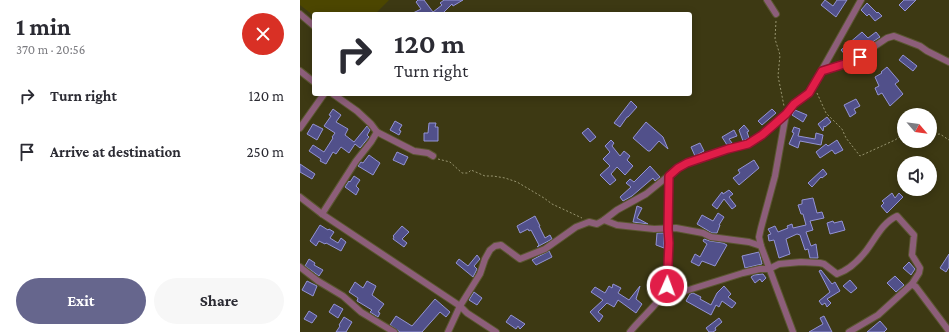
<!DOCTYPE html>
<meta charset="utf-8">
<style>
:root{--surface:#fff;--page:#f7f7f7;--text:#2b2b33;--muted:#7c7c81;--accent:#66668d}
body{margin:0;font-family:"Crimson Pro",serif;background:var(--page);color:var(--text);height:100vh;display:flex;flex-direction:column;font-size:15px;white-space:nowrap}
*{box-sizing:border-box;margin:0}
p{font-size:13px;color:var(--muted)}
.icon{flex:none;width:22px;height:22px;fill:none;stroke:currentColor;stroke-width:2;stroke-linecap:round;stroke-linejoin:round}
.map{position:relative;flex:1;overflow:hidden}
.drawer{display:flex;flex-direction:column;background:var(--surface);width:300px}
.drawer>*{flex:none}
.hud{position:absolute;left:12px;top:12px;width:380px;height:84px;border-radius:4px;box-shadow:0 2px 10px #0003;background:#fff;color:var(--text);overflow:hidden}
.needle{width:26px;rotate:118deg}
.buttons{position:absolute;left:597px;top:108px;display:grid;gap:8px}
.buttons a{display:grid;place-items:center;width:40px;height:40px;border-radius:50%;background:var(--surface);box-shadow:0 2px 10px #0003;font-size:20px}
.pin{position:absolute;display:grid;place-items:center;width:34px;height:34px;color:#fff;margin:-17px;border-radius:8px;box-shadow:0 2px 6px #0006}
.me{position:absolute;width:44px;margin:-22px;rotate:2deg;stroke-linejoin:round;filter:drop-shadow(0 0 3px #0008)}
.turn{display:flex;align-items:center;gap:14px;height:84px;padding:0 16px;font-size:18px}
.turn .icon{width:52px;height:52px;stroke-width:2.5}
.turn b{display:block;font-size:28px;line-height:34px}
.round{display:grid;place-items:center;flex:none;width:42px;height:42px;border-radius:21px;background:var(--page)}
.overview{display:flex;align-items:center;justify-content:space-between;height:68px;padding:0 16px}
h1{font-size:24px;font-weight:700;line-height:30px}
.cta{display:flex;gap:8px;margin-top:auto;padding:8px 16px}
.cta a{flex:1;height:46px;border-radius:24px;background:var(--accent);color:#fff;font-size:16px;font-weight:700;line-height:46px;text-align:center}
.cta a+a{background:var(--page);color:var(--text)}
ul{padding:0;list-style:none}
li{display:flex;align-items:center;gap:12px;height:56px;padding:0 16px}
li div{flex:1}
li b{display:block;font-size:15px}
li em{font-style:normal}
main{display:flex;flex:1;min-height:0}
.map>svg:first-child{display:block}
.green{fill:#4c4600}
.building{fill:#51508a;stroke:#9494d4}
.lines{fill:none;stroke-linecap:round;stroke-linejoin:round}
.street-casing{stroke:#5a5630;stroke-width:8}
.path{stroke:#989570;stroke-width:1;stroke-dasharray:2 2;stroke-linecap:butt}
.street{stroke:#8d5e7a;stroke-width:6}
.route-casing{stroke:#92132f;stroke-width:10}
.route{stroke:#e11d48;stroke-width:7}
</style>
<main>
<section class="drawer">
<div class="overview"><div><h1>1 min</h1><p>370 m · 20:56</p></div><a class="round" style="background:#d93025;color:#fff"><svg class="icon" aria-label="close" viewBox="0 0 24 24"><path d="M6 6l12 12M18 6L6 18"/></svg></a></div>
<ul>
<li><svg class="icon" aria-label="right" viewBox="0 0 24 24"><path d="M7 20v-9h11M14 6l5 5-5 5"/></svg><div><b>Turn right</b></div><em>120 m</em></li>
<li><svg class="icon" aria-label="arrive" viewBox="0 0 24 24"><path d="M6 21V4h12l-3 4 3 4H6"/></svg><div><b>Arrive at destination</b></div><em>250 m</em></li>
</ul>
<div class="cta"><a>Exit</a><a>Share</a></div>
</section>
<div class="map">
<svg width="649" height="332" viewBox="0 0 649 332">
<rect width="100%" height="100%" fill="#3d3913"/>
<!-- green -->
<polygon class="green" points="0,0 89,0 75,14 14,14 14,16 0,5"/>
<!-- building -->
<g class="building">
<polygon points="118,0 124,0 133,12 142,5 140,3 144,0 163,0 153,6 152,4 142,14 111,14 121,9 116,2"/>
<polygon points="525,0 533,6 537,0 547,0 536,17 521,5"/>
<polygon points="604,0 616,0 605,11 599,5"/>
<polygon points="567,3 577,13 578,12 582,16 575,21 569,14 567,16 561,10"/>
<polygon points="562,32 568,38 576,32 580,37 548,58 541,50"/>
<polygon points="603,55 617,66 613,71 599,60"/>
<polygon points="587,67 599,81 595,84 603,94 590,106 582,93 578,95 575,88 579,86 575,77 582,73 581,72"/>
<polygon points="556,99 560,106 554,109 556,113 550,117 544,105"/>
<polygon points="331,101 337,107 328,117 327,117 320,127 314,123"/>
<polygon points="33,109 41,115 36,122 48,129 45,135 54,142 67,126 70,130 67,135 69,137 60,148 55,144 49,153 41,147 36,154 33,152 26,164 20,161 21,159 9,151 13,145 24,152 33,138 32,137 35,133 24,126 31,116 29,115"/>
<polygon points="472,109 476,113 462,125 458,121"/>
<polygon points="495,110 507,115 503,122 492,115"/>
<polygon points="527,117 531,122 525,127 524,126 523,131 518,124"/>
<polygon points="95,121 102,125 99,130 101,131 99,135 90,130"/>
<polygon points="346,122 363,137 368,149 359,141 350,151 348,151 333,138"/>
<polygon points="129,123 136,123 135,127 138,127 138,141 124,141 124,133 128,133"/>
<polygon points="13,124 23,129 17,140 7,134"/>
<polygon points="444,125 449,131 447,132 449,138 443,141 439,130"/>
<polygon points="494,127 500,129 498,136 515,139 516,133 523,135 521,145 500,141 498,148 489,144 494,133 492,132"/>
<polygon points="288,128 296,137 290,142 282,133"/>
<polygon points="434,130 437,136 429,139 432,143 427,145 422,137"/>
<polygon points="311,140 314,143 312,146 320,156 324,151 330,156 327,160 333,166 325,175 317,167 311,174 316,180 310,185 300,175 310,166 303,159 310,152 305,146"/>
<polygon points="537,140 543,150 535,154 532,150 520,158 516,152 526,144 528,146"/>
<polygon points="400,143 404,151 395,156 391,147"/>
<polygon points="97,152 108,157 104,165 93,160"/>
<polygon points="69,155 80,163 73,175 58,166 61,162 63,163"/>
<polygon points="454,160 459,168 439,185 433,178 440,173 438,170"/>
<polygon points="0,164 15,174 12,179 0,172"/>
<polygon points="350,166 360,177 355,181 353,178 332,196 323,201 320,197 331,187 326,183 330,179 334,182"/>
<polygon points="523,169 527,174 522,178 521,177 512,187 508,183"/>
<polygon points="54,176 60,180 56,186 59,189 56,195 45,187 49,181 50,182"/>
<polygon points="429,190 433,194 429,197 436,206 432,209 424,199 417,209 412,205 422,192 423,194"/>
<polygon points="592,193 595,198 599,193 603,197 587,213 581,206 584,203 582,201"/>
<polygon points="513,198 517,213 522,212 524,218 510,221 513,230 506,232 511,246 516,244 518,258 510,258 508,249 505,250 500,235 497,234 486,239 490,254 479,258 474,240 469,241 468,235 471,234 468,229 475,226 478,232 488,228 487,226 492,224 493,228 506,225 503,214 501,214 498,205 502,204 502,200"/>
<polygon points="337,206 342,208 337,218 348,224 333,222"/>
<polygon points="418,213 424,217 419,225 420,225 417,233 412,233 397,224 402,215 413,221"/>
<polygon points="235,216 240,226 239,226 245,238 250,235 252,239 237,247 239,245 231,230 229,231 228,229 220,233 217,226"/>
<polygon points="533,221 534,223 542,221 545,230 530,234 527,223"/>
<polygon points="20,225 28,230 29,229 34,232 30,238 38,243 41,238 46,242 41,251 28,244 26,243 25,244 19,241 16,246 10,241"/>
<polygon points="102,226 109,232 102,239 107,243 104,247 93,239 94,237 93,236"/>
<polygon points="357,233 364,233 364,248 356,245"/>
<polygon points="404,239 410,241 423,243 427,245 415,266 402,261 399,266 391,262 395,254 400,257 407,244 403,241"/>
<polygon points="249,251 252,257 236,265 232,260"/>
<polygon points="459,252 462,264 445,268 442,256"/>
<polygon points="649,254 649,267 646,272 640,268"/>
<polygon points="177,255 180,259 174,266 177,269 173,277 156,263 159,259 168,266"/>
<polygon points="9,259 15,263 14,265 23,270 19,276 5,266"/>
<polygon points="609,262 615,269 611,275 603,268"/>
<polygon points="521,270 532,284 535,282 540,291 527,299 531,303 527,307 525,303 522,305 519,301 530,292 519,271"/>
<polygon points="463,274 466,278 462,282 460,279 455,283 451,277 454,275"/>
<polygon points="595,276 604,285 596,292 587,283"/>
<polygon points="550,280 557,288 551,293 543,286"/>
<polygon points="7,281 17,286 13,296 2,290"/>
<polygon points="67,281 76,286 72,295 84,304 78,312 80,313 78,317 70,312 72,310 57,301 58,298 49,292 55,282 63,288"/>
<polygon points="313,284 321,288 318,293 329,300 340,286 336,299 342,304 336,313 318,300 314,307 307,303 298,312 303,316 299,322 290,312 303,300 291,292 295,287 305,293 309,286 312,288"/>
<polygon points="424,286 431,294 428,297 436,303 432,308 422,301 419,307 416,305 411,315 386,301 390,294 393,293 401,297 400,299 411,305 417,293"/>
<polygon points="174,292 182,298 177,305 169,300"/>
<polygon points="135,299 150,312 146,317 140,312 122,332 100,332 90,325 96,316 112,326"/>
<polygon points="34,304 43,309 38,318 29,312"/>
<polygon points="9,311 17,316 12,323 4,319"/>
<polygon points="211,315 225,324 220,329 218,326 216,329 206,322"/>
<polygon points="524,316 532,332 509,332 523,324 520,318"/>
<polygon points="44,317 52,322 46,332 36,332 40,326 39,325"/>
<polygon points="419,318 422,322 415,328 416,330 413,332 409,332 406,328"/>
<polygon points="580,321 587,329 584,332 567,332"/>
</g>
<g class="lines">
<!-- street casing -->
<g class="street-casing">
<g id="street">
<polyline points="467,0 476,14"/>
<polyline points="0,14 14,26"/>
<polyline points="0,71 14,82"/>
<polyline points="522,71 551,62 587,38 594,36 620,46 627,51 649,62"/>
<polyline points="33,94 57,111 71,124 77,132 114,151 128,153 133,156"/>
<polyline points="0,128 24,94"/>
<polyline points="0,197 22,214 160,306 167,313 196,332"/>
<polyline points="22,214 56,161 71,142 77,132"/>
<polyline points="304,220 317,225 326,226 354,229 376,228 403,233 411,237 449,242 461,246"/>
<polyline points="0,267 18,281 43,296 61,312 94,332"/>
<polyline points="365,292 367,286 369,243 368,229 369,176"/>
<polyline points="148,332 160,306 180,274 185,259 190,250 195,246 201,245 220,259 245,249 276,227 289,222 297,224 304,220 317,210 346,194 378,168 387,163 428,149 448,144 462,135 486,114"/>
<path d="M330 332C341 318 355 307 365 292H382L443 273 460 269H469L479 264 501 262 520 263 524 264 537 274C549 270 559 260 566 251 576 238 582 223 597 216L614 235 612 255 620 268 619 273 612 284"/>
<polyline points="493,332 461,246 459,237 461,228 475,176 486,114 494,104 509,93 561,0"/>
<polyline points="549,332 578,315 612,284 616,287 649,331"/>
</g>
</g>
<!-- path -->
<g class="path">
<polyline points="476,21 475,39 480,55 478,76 484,106"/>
<polyline points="517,93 526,113 542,129 546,138 560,156 595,140 604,134"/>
<polyline points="630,135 640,134 649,140"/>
<polyline points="138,159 150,162 162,173 168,173 171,170 185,176 193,176 205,178 217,182 244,198 252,204 282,218"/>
</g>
<!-- street -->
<use href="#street" class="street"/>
</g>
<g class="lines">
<!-- route casing -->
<g class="route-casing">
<polyline id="route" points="367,286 369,243 368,229 369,176 378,168 387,163 428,149 448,144 462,135 486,114 494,104 509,93 522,71 551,62 560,57"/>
</g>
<!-- route -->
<use href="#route" class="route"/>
</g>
</svg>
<div class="buttons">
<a><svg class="needle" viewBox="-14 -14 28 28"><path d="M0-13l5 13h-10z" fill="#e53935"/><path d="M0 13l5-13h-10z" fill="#7c7c81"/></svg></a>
<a><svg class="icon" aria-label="sound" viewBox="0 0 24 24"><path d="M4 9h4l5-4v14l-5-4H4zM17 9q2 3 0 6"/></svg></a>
</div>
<div class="pin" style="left:560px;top:57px;background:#d93025"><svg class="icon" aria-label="arrive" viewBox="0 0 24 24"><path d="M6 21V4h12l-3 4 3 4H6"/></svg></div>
<svg class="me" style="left:367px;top:286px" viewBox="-20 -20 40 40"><circle r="17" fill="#e11d48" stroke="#fff" stroke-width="3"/><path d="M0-11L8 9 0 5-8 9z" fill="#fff"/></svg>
<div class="hud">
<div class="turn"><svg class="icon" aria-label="right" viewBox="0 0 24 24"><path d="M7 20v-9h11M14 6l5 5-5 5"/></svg><div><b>120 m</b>Turn right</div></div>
</div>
</div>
</main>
